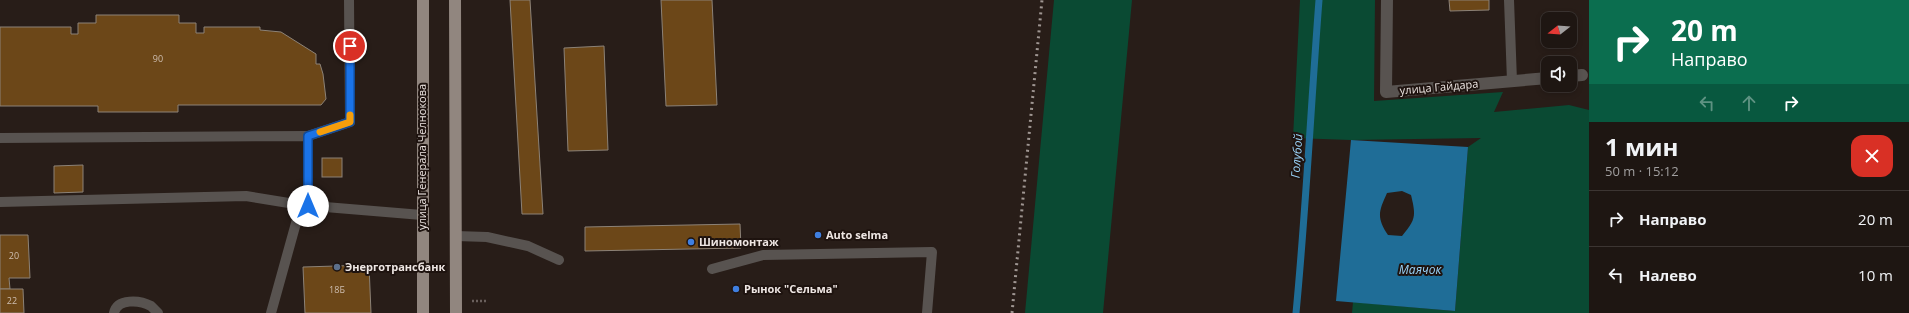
<!DOCTYPE html>
<html lang="ru">
<meta charset="utf-8">
<style>
:root{--surface:#1e1612;--page:#261f1b;--text:#f1f3f6;--muted:#a19f9f;--line:#3c3532}
body{margin:0;font-family:"Open Sans",sans-serif;background:var(--page);color:var(--text);height:100vh;display:flex;flex-direction:column;font-size:15px;white-space:nowrap}
*{box-sizing:border-box;margin:0}
p{font-size:13px;color:var(--muted)}
.icon{flex:none;width:22px;height:22px;fill:none;stroke:currentColor;stroke-width:2;stroke-linecap:round;stroke-linejoin:round}
.map{position:relative;flex:1;overflow:hidden}
.panel{display:flex;flex-direction:column;background:var(--surface);width:320px}
.panel>*{flex:none}
.top-card{background:#0b6e4f;color:#fff;overflow:hidden}
.needle{width:26px;rotate:253deg}
.tools{position:absolute;left:1541px;top:12px;display:grid;gap:8px}
.tools a{display:grid;place-items:center;width:36px;height:36px;border-radius:8px;background:var(--surface);box-shadow:0 2px 6px #0003,0 0 0 1px var(--line);font-size:20px}
.pin{position:absolute;display:grid;place-items:center;width:34px;height:34px;color:#fff;margin:-17px;border:2px solid #fff;border-radius:50%;box-shadow:0 1px 4px #0007}
.me{position:absolute;width:44px;margin:-22px;rotate:0deg;stroke-linejoin:round;filter:drop-shadow(0 0 3px #0008)}
.turn{display:flex;align-items:center;gap:14px;height:84px;padding:0 16px;font-size:18px}
.turn .icon{width:52px;height:52px;stroke-width:2.5}
.turn b{display:block;font-size:28px;line-height:34px}
.lanes{display:flex;align-items:center;height:38px;padding:0 16px;background:#0003;justify-content:center;gap:20px;direction:ltr}
.lanes .off{opacity:.35}
.round{display:grid;place-items:center;flex:none;width:42px;height:42px;border-radius:12px;background:var(--page)}
.headline{display:flex;align-items:center;justify-content:space-between;height:68px;padding:0 16px}
h1{font-size:24px;font-weight:700;line-height:30px}
ul{padding:0;list-style:none}
li{display:flex;align-items:center;gap:12px;height:56px;padding:0 16px;border-top:1px solid var(--line)}
li div{flex:1}
li b{display:block;font-size:15px}
li em{font-style:normal}
main{display:flex;flex:1;min-height:0}
.map>svg:first-child{display:block}
.green{fill:#0a4a33}
.water{fill:#1f6d97;fill-rule:evenodd}
.lines{fill:none;stroke-linecap:round;stroke-linejoin:round}
.stream{stroke:#1f6d97;stroke-width:7}
.building{fill:#6c4718;stroke:#8c8277}
.path{stroke:#6a605c;stroke-width:2.5;stroke-dasharray:2 2;stroke-linecap:butt}
.lane{stroke:#585350;stroke-width:10}
.street{stroke:#585350;stroke-width:12}
.primary{stroke:#91867f;stroke-width:12}
.rail{stroke:#9f9692;stroke-width:3;stroke-dasharray:2 4;stroke-linecap:butt}
.route-casing{stroke:#114b97;stroke-width:10}
.route{stroke:#1a73e8;stroke-width:7}
.slow{stroke:#f59e0b;stroke-width:7}
.shop-dot{fill:#3f7fe0;stroke:#1e130f;stroke-width:1.5}
.service-dot{fill:#5c6f8a;stroke:#1e130f;stroke-width:1.5}
.labels{text-anchor:middle;stroke-width:4;stroke-linejoin:round;paint-order:stroke}
.number-label{font-size:9px;fill:#cebeb0}
.street-label{font-size:11px;fill:#eee6e3;stroke:#1e130f}
.poi-label{font-size:11px;font-weight:bold;fill:#eee6e3;stroke:#1e130f;text-anchor:start}
.water-label{font-size:12px;font-style:italic;fill:#9ad2f7;stroke:#1e130f}
</style>
<main>
<div class="map">
<svg width="1589" height="313" viewBox="0 0 1589 313">
<rect width="100%" height="100%" fill="#281d18"/>
<!-- green -->
<g class="green">
<polygon points="1054,0 1132,0 1103,313 1025,313"/>
<polygon points="1300,0 1375,0 1374,101 1503,92 1494,112 1569,105 1589,110 1589,313 1352,313 1353,302 1455,311 1468,147 1481,138 1351,140 1293,138"/>
</g>
<!-- water -->
<path class="water" d="M1351 140 1468 147 1455 311 1336 301ZM1402 191 1411 195C1416 216 1416 219 1402 236L1388 235C1376 217 1379 211 1387 193Z"/>
<g class="lines">
<!-- stream -->
<path class="stream" d="M1296 313C1306 209 1311 104 1319 0"/>
</g>
<!-- building -->
<g class="building">
<polygon points="510,0 530,0 543,214 522,214"/>
<polygon points="661,0 712,0 717,105 666,106"/>
<polygon points="1449,0 1489,0 1489,10 1450,11"/>
<polygon points="96,15 179,15 179,23 196,23 196,33 204,33 204,27 260,27 260,30 281,32 316,54 316,64 320,64 323,74 326,99 321,105 178,105 178,112 98,112 98,106 0,106 0,27 71,27 71,34 78,34 78,23 96,23"/>
<polygon points="604,46 608,150 568,151 564,48"/>
<rect x="322" y="158" width="20" height="19"/>
<polygon points="83,165 83,192 54,193 54,166"/>
<polygon points="740,224 741,248 585,251 585,227"/>
<polygon points="0,235 28,235 30,278 9,278 10,289 0,289"/>
<polygon points="369,265 371,313 305,313 303,267"/>
<polygon points="0,289 23,289 24,313 0,313"/>
</g>
<g class="lines">
<!-- path -->
<polyline class="path" points="472,301 488,301"/>
<!-- lane -->
<g class="lane">
<polyline points="1509,0 1512,81"/>
<polyline points="308,136 350,122 349,0"/>
<polyline points="0,138 308,136 308,206"/>
<polyline points="0,202 246,196 301,205 422,215"/>
<polyline points="456,236 487,237 528,246 559,260"/>
<polyline points="712,269 763,255 932,252 927,313"/>
<path d="M114 313C117 298 140 300 151 306 153 308 156 311 158 313"/>
<polyline points="271,313 301,205"/>
</g>
<!-- street -->
<g class="street">
<polyline points="1387,0 1386,92 1548,78"/>
<polyline points="1570,76 1582,75"/>
</g>
<!-- primary -->
<g class="primary">
<polyline points="455,0 456,313"/>
<polyline points="423,313 423,0"/>
</g>
<!-- rail -->
<polyline class="rail" points="1012,313 1042,0"/>
</g>
<g class="lines">
<!-- route casing -->
<g class="route-casing">
<polyline id="route" points="308,206 308,136 350,122 350,46"/>
</g>
<!-- route -->
<use href="#route" class="route"/>
<!-- slow -->
<polyline class="slow" points="320,132 350,122 350,115"/>
</g>
<!-- markers -->
<g class="shop-dot">
<circle cx="818" cy="235" r="4"/>
<circle cx="691" cy="242" r="4"/>
<circle cx="736" cy="289" r="4"/>
</g>
<circle class="service-dot" cx="337" cy="267" r="4"/>
<g class="labels">
<!-- number labels -->
<g class="number-label">
<text x="158" y="62">90</text>
<text x="14" y="259">20</text>
<text x="337" y="293">18Б</text>
<text x="12" y="304">22</text>
</g>
<!-- street labels -->
<g class="street-label">
<text transform="translate(1439 87) rotate(-5)" y="4">улица Гайдара</text>
<text transform="translate(422 157) rotate(-90)" y="4">улица Генерала Челнокова</text>
</g>
<!-- poi labels -->
<g class="poi-label">
<text x="826" y="239">Auto selma</text>
<text x="699" y="246">Шиномонтаж</text>
<text x="345" y="271">Энерготрансбанк</text>
<text x="744" y="293">Рынок "Сельма"</text>
</g>
<!-- water labels -->
<g class="water-label">
<text transform="translate(1297 156) rotate(-86)" y="4">Голубой</text>
<text x="1420" y="274">Маячок</text>
</g>
</g>
</svg>
<div class="tools">
<a><svg class="needle" viewBox="-14 -14 28 28"><path d="M0-13l5 13h-10z" fill="#e53935"/><path d="M0 13l5-13h-10z" fill="#a19f9f"/></svg></a>
<a><svg class="icon" aria-label="sound" viewBox="0 0 24 24"><path d="M4 9h4l5-4v14l-5-4H4zM17 9q2 3 0 6"/></svg></a>
</div>
<div class="pin" style="left:350px;top:46px;background:#d93025"><svg class="icon" aria-label="arrive" viewBox="0 0 24 24"><path d="M6 21V4h12l-3 4 3 4H6"/></svg></div>
<svg class="me" style="left:308px;top:206px" viewBox="-20 -20 40 40"><circle r="19" fill="#fff"/><path d="M0-13L10 11 0 6-10 11z" fill="#1a73e8"/></svg>
</div>
<section class="panel">
<div class="top-card">
<div class="turn"><svg class="icon" aria-label="right" viewBox="0 0 24 24"><path d="M7 20v-9h11M14 6l5 5-5 5"/></svg><div><b>20 m</b>Направо</div></div>
<div class="lanes"><svg class="icon off" aria-label="left" viewBox="0 0 24 24"><path d="M17 20v-9H6M10 6l-5 5 5 5"/></svg><svg class="icon off" aria-label="ahead" viewBox="0 0 24 24"><path d="M12 20V5M6 11l6-6 6 6"/></svg><svg class="icon" aria-label="right" viewBox="0 0 24 24"><path d="M7 20v-9h11M14 6l5 5-5 5"/></svg></div>
</div>
<div class="headline"><div><h1>1 мин</h1><p>50 m · 15:12</p></div><a class="round" style="background:#d93025;color:#fff"><svg class="icon" aria-label="close" viewBox="0 0 24 24"><path d="M6 6l12 12M18 6L6 18"/></svg></a></div>
<ul>
<li><svg class="icon" aria-label="right" viewBox="0 0 24 24"><path d="M7 20v-9h11M14 6l5 5-5 5"/></svg><div><b>Направо</b></div><em>20 m</em></li>
<li><svg class="icon" aria-label="left" viewBox="0 0 24 24"><path d="M17 20v-9H6M10 6l-5 5 5 5"/></svg><div><b>Налево</b></div><em>10 m</em></li>
</ul>
</section>
</main>
